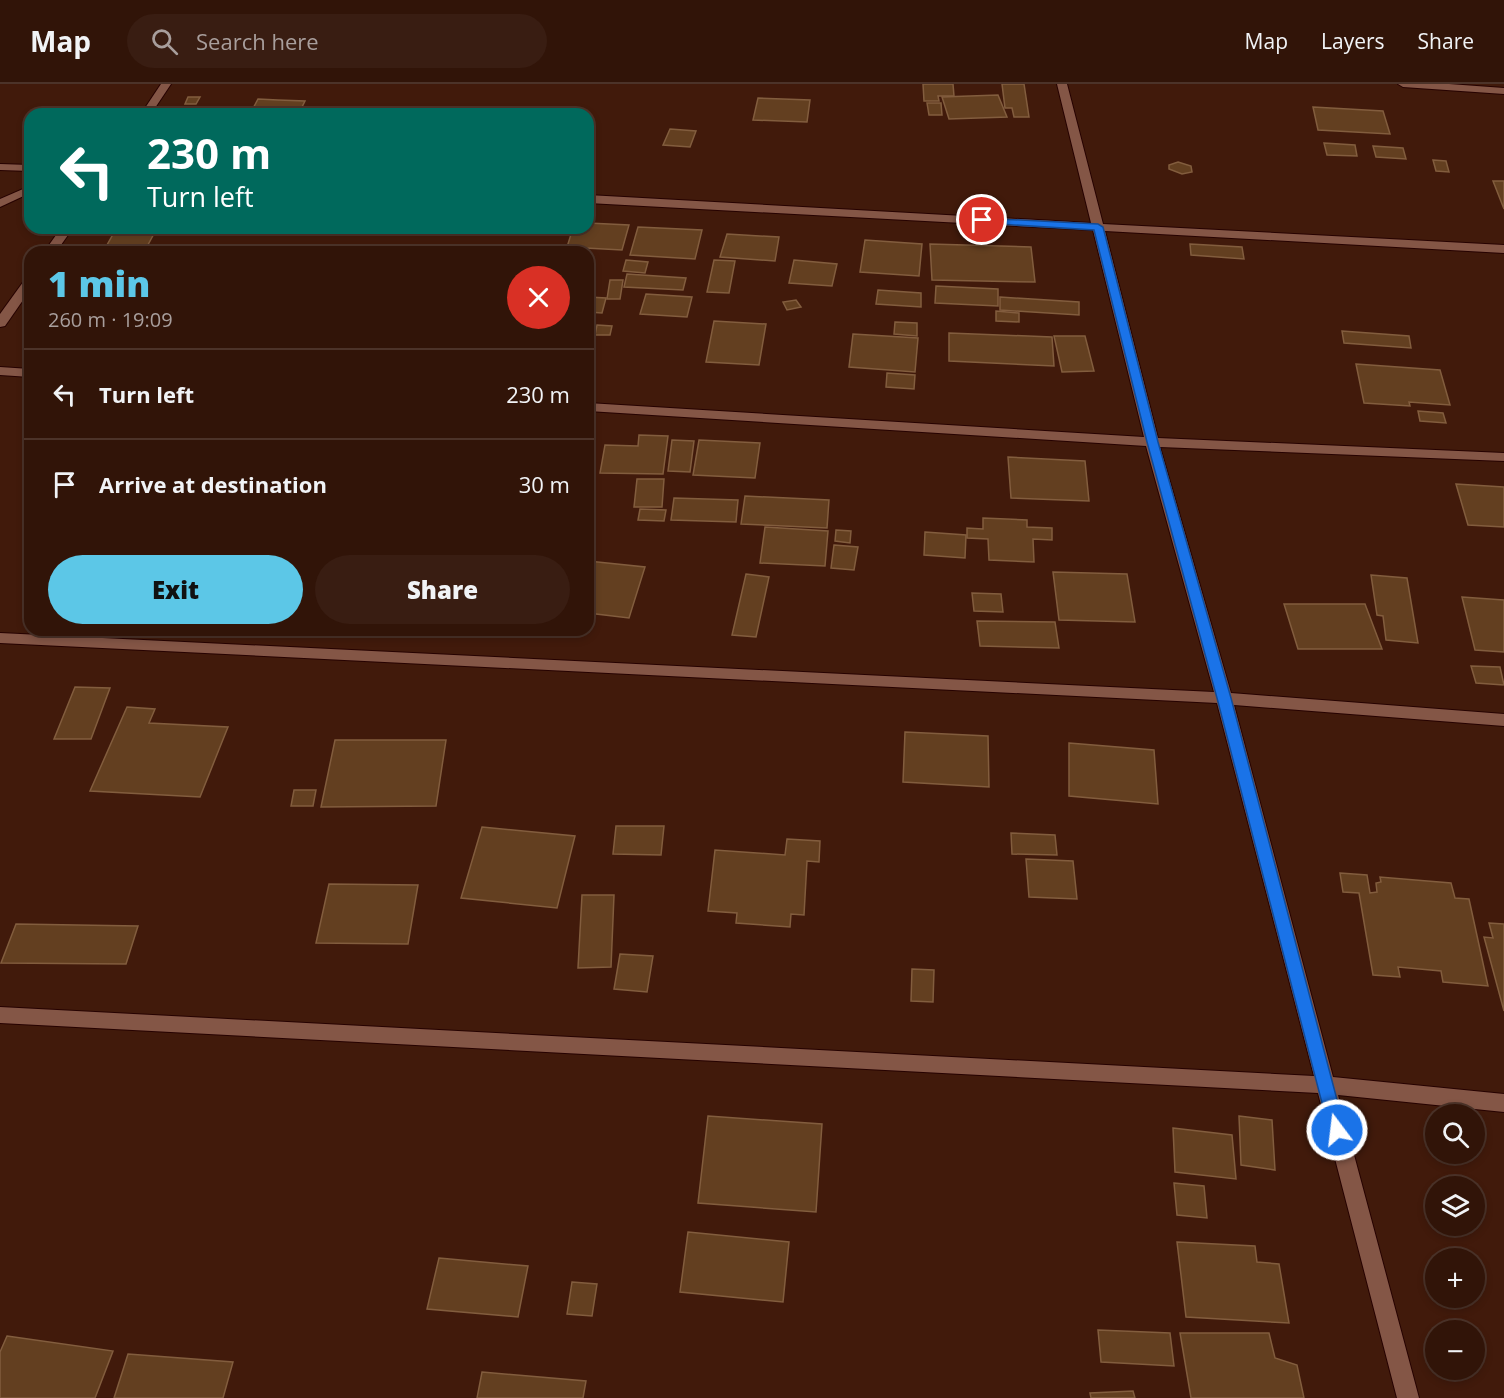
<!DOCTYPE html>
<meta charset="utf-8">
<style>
:root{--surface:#311408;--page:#391d12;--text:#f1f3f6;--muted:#a89e9c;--line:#4c3329;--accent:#5cc7e7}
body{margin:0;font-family:"Open Sans",sans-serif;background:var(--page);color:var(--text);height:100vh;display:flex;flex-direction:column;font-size:22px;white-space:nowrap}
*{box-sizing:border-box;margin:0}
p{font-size:20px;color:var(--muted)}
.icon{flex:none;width:33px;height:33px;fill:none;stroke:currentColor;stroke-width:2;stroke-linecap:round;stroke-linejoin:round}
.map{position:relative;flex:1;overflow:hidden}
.side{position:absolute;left:24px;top:162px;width:570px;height:390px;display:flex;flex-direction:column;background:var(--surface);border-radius:18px;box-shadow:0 3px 9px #0003,0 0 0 2px var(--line)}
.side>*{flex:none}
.banner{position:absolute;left:24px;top:24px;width:570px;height:126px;border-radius:18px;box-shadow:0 3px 9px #0003,0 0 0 2px var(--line);background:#00695c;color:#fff;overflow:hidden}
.buttons{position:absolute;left:1425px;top:1020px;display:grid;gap:12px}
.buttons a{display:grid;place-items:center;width:60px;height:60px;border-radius:50%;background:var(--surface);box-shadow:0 3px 9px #0003,0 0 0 2px var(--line);font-size:30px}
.pin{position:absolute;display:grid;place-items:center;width:51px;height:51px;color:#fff;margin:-26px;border:3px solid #fff;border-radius:50%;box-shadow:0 2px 6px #0007}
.me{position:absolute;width:66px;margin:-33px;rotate:345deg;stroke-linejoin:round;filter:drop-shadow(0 0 4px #0008)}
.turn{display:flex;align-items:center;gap:21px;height:126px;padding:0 24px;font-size:27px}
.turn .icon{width:78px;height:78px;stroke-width:2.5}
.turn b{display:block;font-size:42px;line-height:51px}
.round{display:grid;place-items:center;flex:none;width:63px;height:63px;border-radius:32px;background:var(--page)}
.summary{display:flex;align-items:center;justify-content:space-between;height:102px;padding:0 24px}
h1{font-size:36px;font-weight:800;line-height:45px;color:var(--accent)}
.action{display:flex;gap:12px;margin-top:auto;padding:12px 24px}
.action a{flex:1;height:69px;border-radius:36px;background:var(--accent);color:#111;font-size:24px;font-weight:800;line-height:69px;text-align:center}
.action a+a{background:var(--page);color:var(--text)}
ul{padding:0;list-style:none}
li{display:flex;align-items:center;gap:18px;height:90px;padding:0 24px;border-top:2px solid var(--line)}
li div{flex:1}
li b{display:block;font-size:22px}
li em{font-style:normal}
header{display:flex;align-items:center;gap:36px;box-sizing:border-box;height:84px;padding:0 30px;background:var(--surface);border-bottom:2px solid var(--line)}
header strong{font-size:28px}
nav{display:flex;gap:33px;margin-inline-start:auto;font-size:21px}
.search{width:420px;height:54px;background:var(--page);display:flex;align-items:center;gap:15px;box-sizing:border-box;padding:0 21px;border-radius:33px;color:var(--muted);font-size:22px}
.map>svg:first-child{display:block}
.building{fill:#633f20;stroke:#825d3e;stroke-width:1.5}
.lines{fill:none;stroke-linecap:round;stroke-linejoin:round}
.service-casing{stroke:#260200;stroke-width:2}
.minor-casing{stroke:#260200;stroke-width:2}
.service{fill:#845646;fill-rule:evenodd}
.minor{fill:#845646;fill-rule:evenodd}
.route{fill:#1a73e8;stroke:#114b97;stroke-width:1.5}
</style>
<header>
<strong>Map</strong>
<div class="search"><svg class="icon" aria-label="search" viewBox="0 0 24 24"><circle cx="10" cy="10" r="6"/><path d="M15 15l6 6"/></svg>Search here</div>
<nav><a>Map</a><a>Layers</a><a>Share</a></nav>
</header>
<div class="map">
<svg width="1504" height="1314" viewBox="0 0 1504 1314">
<rect width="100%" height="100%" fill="#411a0b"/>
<!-- building -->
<g class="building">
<polygon points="923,0 953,0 954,12 938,12 939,17 924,17"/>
<polygon points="1002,0 1024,0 1029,33 1014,33 1012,24 1005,24"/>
<polygon points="998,11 1007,33 949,35 942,13"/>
<polygon points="188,13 200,13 196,20 185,20"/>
<polygon points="758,14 810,16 807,38 753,36"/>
<polygon points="258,15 278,16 305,17 300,27 271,26 269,30 250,30"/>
<polygon points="927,19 941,19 942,31 929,31"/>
<polygon points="1313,23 1383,27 1390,50 1318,46"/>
<polygon points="670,45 696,47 690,63 663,61"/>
<polygon points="1324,59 1355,61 1357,72 1327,71"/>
<polygon points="1373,62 1403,64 1406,75 1376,73"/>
<polygon points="1433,76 1446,77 1449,88 1436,87"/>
<polygon points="1178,78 1191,82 1192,88 1182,90 1169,85 1169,81"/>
<polygon points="1493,97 1504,97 1504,125"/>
<polygon points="588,139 629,141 622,166 567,163 573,144 588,144"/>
<polygon points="638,143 702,146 695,175 630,171"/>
<polygon points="116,145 156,146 144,168 103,168"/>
<polygon points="727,150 779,153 775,177 720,173"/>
<polygon points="865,156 922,160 919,192 860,188"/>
<polygon points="930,160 1031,163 1035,198 932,196"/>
<polygon points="1190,160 1242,163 1244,175 1191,171"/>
<polygon points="626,176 648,178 645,189 623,187"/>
<polygon points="714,176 735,177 729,209 707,208"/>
<polygon points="794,176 837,180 832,202 789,199"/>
<polygon points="627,190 686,194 683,206 624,203"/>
<polygon points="610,196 623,196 620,215 607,215"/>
<polygon points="936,202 998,205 998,222 935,219"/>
<polygon points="878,206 921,209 921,223 876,220"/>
<polygon points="646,210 692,213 687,233 640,230"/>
<polygon points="588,213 606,214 602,229 588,228"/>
<polygon points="1000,213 1079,218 1079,231 1000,226"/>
<polygon points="796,216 801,223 787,226 783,218"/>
<polygon points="996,227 1019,229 1019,238 996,237"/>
<polygon points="714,237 766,240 759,281 706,278"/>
<polygon points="895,238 917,239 917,252 894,250"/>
<polygon points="597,241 612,242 610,251 595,251"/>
<polygon points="1342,247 1409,252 1411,264 1344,259"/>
<polygon points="949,249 1052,253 1054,282 949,277"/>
<polygon points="853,250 918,254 915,288 849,283"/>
<polygon points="1054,252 1085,252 1094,287 1062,288"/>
<polygon points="1356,280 1440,286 1450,321 1409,318 1410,322 1364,319"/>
<polygon points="887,289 915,291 914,305 886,303"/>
<polygon points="1418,327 1443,329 1446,339 1420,337"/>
<polygon points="639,351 668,352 663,390 600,389 605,361 638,362"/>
<polygon points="672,356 694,357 690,388 668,387"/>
<polygon points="699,356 760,359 755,394 693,391"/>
<polygon points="1008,373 1085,377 1089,417 1011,414"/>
<polygon points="637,395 664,395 662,423 634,423"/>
<polygon points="1456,400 1504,403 1504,443 1468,441"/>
<polygon points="745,412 829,416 827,444 741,440"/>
<polygon points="674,414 738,416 736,438 671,436"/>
<polygon points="640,425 666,426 664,437 638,436"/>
<polygon points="983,434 1027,436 1027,443 1052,444 1052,456 1033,455 1034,478 989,476 988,455 967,454 967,444 983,445"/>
<polygon points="765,443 828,447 825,482 760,479"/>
<polygon points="836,446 851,447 850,459 835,457"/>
<polygon points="925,448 966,451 965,474 924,471"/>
<polygon points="834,461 858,463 854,486 831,484"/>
<polygon points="588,477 645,483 629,534 588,529"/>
<polygon points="1053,488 1127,490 1135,538 1059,536"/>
<polygon points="746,490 769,493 756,553 732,551"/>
<polygon points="1371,491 1407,494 1418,559 1386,556 1383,532 1377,531"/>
<polygon points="972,509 1001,510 1003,528 974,527"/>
<polygon points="1462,513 1504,516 1504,568 1475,566"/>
<polygon points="1284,520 1365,520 1382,565 1298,565"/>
<polygon points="977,537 1055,538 1059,564 980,562"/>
<polygon points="1471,582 1500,583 1504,601 1476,599"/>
<polygon points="75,603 110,604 91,655 54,655"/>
<polygon points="127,623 155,625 149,639 228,643 200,713 90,707"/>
<polygon points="905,648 988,652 989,703 903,698"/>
<polygon points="335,656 446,656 436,722 321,723"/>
<polygon points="1069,659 1154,666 1158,720 1069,712"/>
<polygon points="294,706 316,706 313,722 291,722"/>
<polygon points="616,742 664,742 661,771 613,770"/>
<polygon points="482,743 575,752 557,824 461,814"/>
<polygon points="1011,749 1055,751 1057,771 1012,770"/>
<polygon points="787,755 820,757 819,778 807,777 804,831 791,830 790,843 736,839 737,829 708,827 715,766 785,771"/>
<polygon points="1026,775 1073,777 1077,815 1029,813"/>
<polygon points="1340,789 1367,791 1370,809 1377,808 1376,799 1381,798 1380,793 1451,799 1455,814 1469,815 1488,902 1443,898 1441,887 1398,883 1400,893 1373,891 1359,809 1343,808"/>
<polygon points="329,800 418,801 408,860 316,859"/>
<polygon points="582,811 614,811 611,883 578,884"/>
<polygon points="1489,839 1504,840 1504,927 1484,853 1493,854"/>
<polygon points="16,840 138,842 126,880 1,879"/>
<polygon points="620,870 653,872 647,908 614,905"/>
<polygon points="912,885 934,886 933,918 911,917"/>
<polygon points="708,1032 822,1040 816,1128 698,1119"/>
<polygon points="1239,1032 1272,1036 1275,1086 1241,1081"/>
<polygon points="1173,1044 1232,1051 1236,1095 1175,1088"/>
<polygon points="1174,1099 1204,1102 1207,1134 1177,1131"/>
<polygon points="688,1148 789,1158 783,1218 680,1208"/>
<polygon points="1177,1158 1255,1162 1257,1178 1279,1180 1289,1239 1186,1233"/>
<polygon points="439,1174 528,1182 518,1233 427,1225"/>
<polygon points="572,1198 597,1200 592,1232 567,1230"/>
<polygon points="1098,1246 1170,1249 1174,1282 1101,1278"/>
<polygon points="1180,1249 1269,1249 1275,1274 1297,1281 1304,1314 1191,1314"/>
<polygon points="7,1252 113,1267 95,1314 0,1314 0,1268"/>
<polygon points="128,1270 233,1278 223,1314 114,1314"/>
<polygon points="482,1288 586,1297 583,1314 477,1314"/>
<polygon points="1133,1307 1135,1314 1091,1314 1090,1309"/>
</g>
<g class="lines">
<!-- service casing -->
<g class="service-casing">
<polygon id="service" points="30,102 30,109 0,123 0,115"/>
</g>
<!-- minor casing -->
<g class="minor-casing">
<g id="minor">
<polygon points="161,0 171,0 151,30 141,30"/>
<polygon points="1057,0 1067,0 1103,140 1504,161 1504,169 1105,147 1158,354 1504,369 1504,377 1160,363 1231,609 1504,630 1504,642 1234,621 1333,993 1504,1010 1504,1028 1338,1011 1419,1314 1397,1314 1318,1009 0,939 0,923 1314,992 1217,619 0,559 0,549 1214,608 1146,362 588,327 588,319 1144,353 1093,146 588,119 588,111 1091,139"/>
<polygon points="1398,0 1449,0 1504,4 1504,10 1403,3"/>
<polygon points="0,80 30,81 30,87 0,86"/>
<polygon points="61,144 73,144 56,168 44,168"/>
<polygon points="30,193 30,206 5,242 0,243 0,230 26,194"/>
<polygon points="0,283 30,285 30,293 0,291"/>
</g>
</g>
<!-- service -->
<use href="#service" class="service"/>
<!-- minor -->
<use href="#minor" class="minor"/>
</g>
<!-- route -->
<polygon class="route" points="979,134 1098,140 1103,143 1158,358 1231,614 1345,1046 1343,1051 1337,1053 1331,1051 1329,1046 1217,614 1147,358 1094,146 982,139 977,136"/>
</svg>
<div class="buttons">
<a><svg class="icon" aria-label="search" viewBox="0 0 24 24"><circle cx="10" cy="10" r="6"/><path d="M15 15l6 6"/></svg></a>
<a><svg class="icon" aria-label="layers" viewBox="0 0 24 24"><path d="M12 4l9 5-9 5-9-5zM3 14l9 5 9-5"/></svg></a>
<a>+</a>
<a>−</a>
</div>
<div class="pin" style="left:982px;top:136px;background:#d93025"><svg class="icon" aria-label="arrive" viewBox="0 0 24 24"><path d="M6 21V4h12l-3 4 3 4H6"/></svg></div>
<svg class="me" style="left:1337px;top:1046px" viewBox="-20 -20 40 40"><circle r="17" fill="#1a73e8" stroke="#fff" stroke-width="3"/><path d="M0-11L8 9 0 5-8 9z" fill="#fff"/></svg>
<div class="banner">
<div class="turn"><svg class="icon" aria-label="left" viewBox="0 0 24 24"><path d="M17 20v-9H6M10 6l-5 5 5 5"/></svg><div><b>230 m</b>Turn left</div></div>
</div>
<section class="side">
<div class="summary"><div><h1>1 min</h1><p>260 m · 19:09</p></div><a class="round" style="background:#d93025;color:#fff"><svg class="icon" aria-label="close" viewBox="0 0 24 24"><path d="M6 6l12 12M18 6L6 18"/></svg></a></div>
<ul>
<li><svg class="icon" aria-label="left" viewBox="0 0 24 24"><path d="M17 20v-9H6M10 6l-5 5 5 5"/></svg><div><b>Turn left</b></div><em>230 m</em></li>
<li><svg class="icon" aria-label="arrive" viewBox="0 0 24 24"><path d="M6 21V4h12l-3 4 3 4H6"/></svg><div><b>Arrive at destination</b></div><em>30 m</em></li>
</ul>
<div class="action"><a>Exit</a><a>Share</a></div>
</section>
</div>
